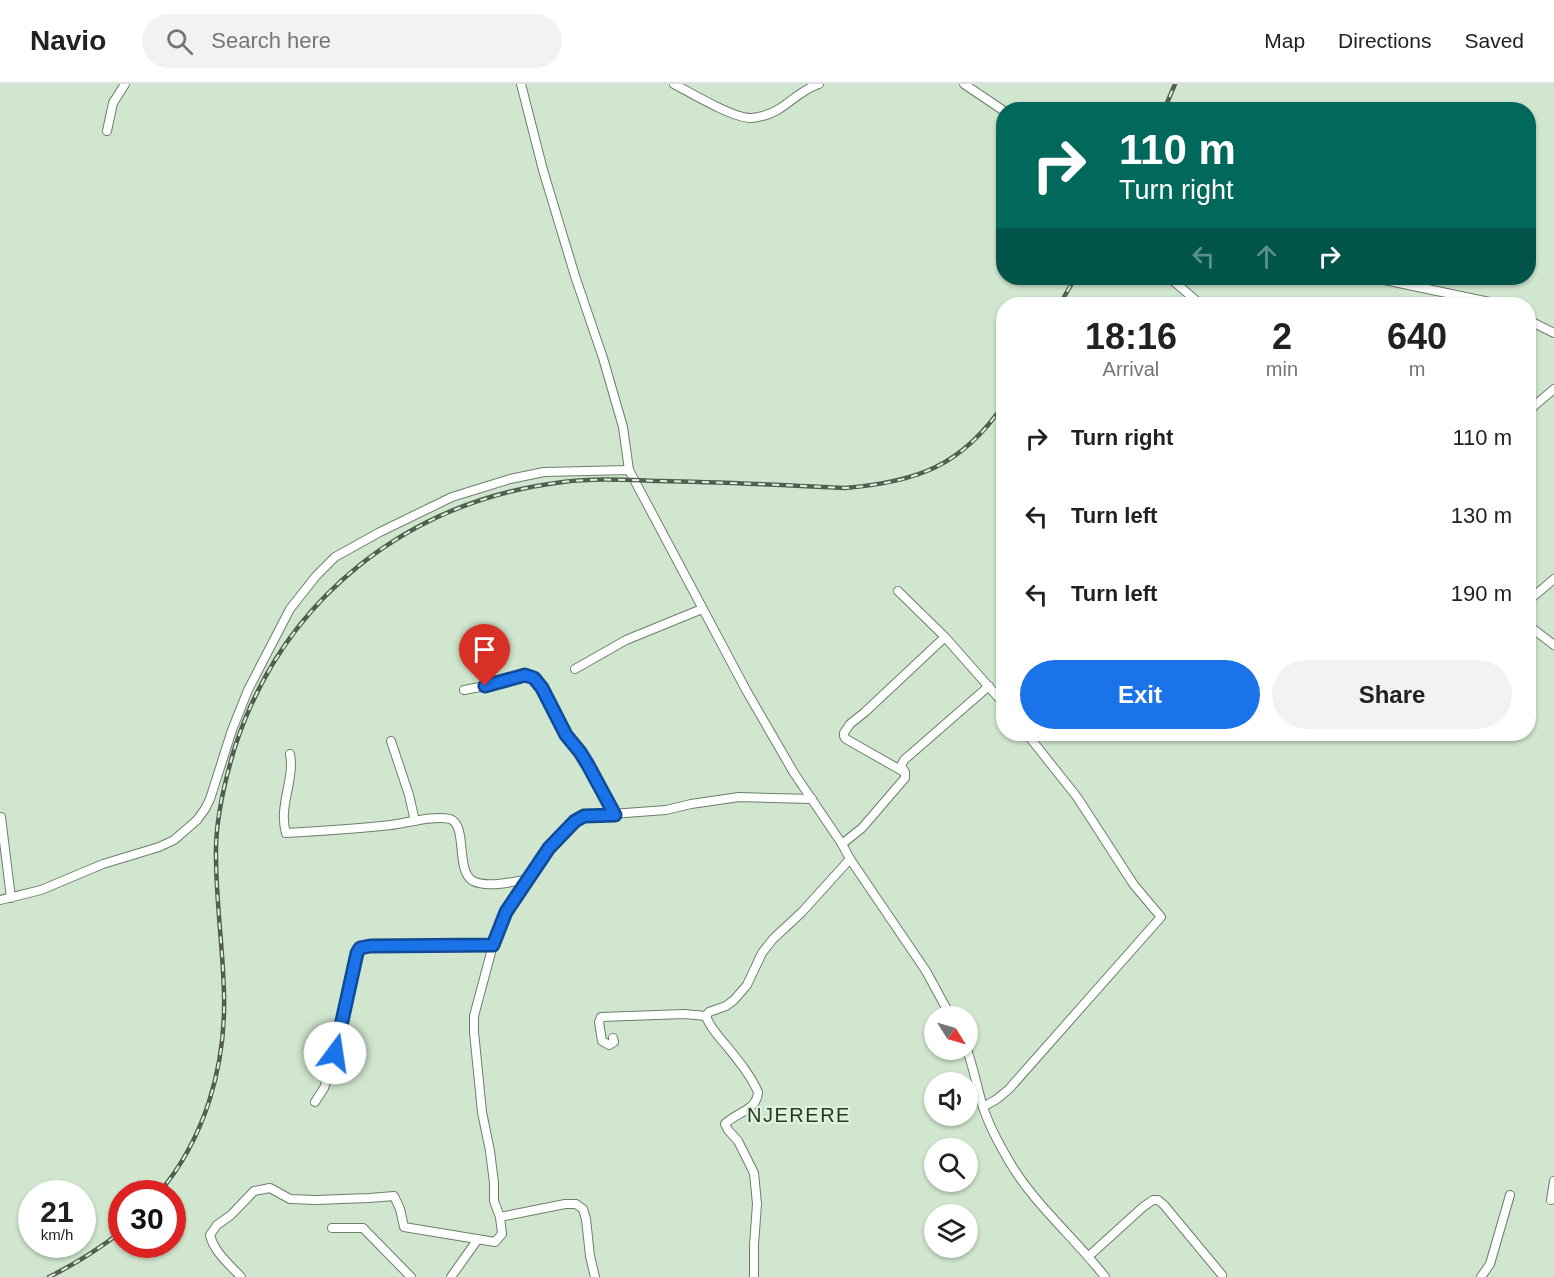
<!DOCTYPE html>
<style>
:root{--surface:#fff;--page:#f2f2f2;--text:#202124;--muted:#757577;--line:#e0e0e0;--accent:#1a73e8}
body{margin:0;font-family:Arial,sans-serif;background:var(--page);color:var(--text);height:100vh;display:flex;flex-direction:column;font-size:22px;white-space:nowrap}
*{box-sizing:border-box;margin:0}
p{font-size:20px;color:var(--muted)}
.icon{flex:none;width:33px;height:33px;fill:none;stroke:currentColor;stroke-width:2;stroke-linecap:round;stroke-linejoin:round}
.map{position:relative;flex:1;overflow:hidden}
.side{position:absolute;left:996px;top:213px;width:540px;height:444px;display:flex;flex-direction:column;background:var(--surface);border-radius:24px;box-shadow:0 2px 4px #0004}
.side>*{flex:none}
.top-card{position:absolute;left:996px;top:18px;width:540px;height:183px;border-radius:24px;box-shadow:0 2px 4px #0004;background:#00695c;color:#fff;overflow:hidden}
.needle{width:39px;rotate:127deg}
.fabs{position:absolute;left:924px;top:922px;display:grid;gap:12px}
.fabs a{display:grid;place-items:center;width:54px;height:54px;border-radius:50%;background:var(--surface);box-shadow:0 2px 4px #0004;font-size:30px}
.speed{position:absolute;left:18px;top:1096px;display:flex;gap:12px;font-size:30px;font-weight:700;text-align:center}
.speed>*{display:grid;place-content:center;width:78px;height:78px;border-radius:50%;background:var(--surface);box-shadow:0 2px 4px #0004;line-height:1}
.speed small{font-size:15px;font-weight:400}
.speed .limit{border:9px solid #d22;background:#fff;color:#111}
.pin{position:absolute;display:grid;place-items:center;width:51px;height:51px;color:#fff;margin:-62px -26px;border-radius:50% 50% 50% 0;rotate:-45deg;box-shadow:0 0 6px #0007}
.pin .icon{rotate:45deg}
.me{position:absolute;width:66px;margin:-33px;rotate:14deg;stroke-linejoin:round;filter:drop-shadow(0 0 4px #0008)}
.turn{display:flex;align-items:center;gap:21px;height:126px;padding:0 24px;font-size:27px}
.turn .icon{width:78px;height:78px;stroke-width:2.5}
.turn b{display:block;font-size:42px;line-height:51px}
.lanes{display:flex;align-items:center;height:57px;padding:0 24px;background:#0003;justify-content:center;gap:30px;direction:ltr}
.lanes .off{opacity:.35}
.eta{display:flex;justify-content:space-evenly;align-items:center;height:102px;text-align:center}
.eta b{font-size:36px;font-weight:700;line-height:42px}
.cta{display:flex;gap:12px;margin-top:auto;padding:12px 24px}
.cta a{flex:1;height:69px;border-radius:36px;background:var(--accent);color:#fff;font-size:24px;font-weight:700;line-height:69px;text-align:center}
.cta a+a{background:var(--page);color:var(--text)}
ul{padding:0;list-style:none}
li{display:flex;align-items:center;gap:18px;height:78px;padding:0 24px}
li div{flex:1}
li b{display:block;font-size:22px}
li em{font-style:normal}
header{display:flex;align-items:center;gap:36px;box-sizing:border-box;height:84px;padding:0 30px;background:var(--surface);border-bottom:2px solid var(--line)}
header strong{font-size:28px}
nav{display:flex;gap:33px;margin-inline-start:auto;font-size:21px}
.search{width:420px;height:54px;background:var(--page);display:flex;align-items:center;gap:15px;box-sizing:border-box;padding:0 21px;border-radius:33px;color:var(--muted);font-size:22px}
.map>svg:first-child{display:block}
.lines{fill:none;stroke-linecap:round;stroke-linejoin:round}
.minor-casing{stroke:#6b7f69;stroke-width:10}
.minor{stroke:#fff;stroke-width:8}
.rail-casing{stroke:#515d50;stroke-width:4.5}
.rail{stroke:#ddf3db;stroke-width:2;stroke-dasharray:7;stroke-linecap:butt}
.route-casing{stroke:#114b97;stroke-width:15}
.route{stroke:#1a73e8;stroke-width:10}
.labels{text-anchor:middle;stroke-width:4.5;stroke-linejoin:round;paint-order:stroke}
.quarter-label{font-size:20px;letter-spacing:1.5px;fill:#2b342a;stroke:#ddf3db}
</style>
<header>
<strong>Navio</strong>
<div class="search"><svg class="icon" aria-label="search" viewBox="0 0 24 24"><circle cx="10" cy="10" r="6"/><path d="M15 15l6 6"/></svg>Search here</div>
<nav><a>Map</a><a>Directions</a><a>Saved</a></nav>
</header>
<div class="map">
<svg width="1554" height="1193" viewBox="0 0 1554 1193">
<rect width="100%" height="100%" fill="#d0e6ce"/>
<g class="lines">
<!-- minor casing -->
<g class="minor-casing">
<g id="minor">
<polyline points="521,0 543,86 575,192 603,274 623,343 629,386"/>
<path d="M674 0C691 9 734 35 752 34 761 33 771 30 779 25 792 17 803 5 819 0"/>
<polyline points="964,0 1004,27"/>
<polyline points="107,47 113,19 125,0"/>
<polyline points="1170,194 1200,220"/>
<polyline points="1375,194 1499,220"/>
<polyline points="1528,236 1554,249"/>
<polyline points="1528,327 1554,305"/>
<polyline points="898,507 945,553 1004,620"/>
<polyline points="1528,517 1554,495"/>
<polyline points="1528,541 1554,561"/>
<polyline points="575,585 626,556 702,525"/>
<polyline points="464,606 485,602 525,591 534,594 542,604 566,651 580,668 595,693 599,702 615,731"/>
<polyline points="391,657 409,711 415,737"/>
<path d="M290 670C295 696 278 722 286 749 321 747 356 745 391 741 407 739 434 731 450 735 468 741 455 787 473 797 487 804 513 798 528 795"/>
<polyline points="904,688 846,655 844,652 844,649 850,640 865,628 945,553"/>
<polyline points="1,733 11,814"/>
<polyline points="842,760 862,744 905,694 905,688 901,682 904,676 989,602"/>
<polyline points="0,816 41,806 103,780 159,763 174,756 197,736 205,725 210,715 232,646 248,606 290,525 316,492 335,473 380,448 452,413 510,395 544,388 629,386 746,606 794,689 842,760 850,775 926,887 951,933"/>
<path d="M706 932C709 942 718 952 725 960 737 975 750 990 758 1008 757 1027 736 1028 725 1040L728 1046 738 1057 754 1089 757 1120 754 1161V1193"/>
<polyline points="613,954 614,958 609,961 602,957 599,938 601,933 684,930 706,932 709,928 726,922 734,916 747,901 762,869 773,855 802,828 850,775"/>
<path d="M967 966C974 985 977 1004 983 1023 989 1042 999 1060 1009 1077 1033 1119 1075 1154 1105 1193"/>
<polyline points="315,1018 324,1004 330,986 357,869 360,864 370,862 493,861"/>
<polyline points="983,1023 997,1015 1009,1005 1161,833 1134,801 1077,713 1027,650"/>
<polyline points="1551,1116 1554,1097"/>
<polyline points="500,1133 494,1117 494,1099 490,1067 482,1028 474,948 474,932 493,861 505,828 549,764 575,737 584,732 666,726 691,720 739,713 812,715"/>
<polyline points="332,1144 363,1144 411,1193"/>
<polyline points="1089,1172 1143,1123 1153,1116 1158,1116 1164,1121 1222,1191"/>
<path d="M241 1193C229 1180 214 1168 210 1151L217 1141 231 1131 254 1107 270 1104 290 1115 316 1116 369 1114 394 1112 400 1125 404 1143 495 1158 502 1150 500 1133 565 1120H576L583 1125 586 1135 590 1172 595 1193"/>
<polyline points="451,1193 478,1155"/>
<polyline points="1481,1193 1490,1180 1510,1111"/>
</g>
</g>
<!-- minor -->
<use href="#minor" class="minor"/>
<!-- rail casing -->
<g class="rail-casing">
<g id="rail">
<polyline points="1164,26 1175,0"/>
<polyline points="1060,220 1075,194"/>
<path d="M158 1110C205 1055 226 982 224 910 223 864 216 818 216 772 215 737 224 700 234 666 282 515 407 417 563 398 595 394 627 396 659 397 721 398 783 401 845 404 917 398 962 382 1004 320"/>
<path d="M49 1193C75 1180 99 1165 122 1147"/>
</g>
</g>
<!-- rail -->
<use href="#rail" class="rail"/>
</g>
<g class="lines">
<!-- route casing -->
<g class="route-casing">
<polyline id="route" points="335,969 357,869 360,864 370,862 493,861 506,828 549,764 575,737 584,732 615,731 588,681 580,668 566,651 542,604 534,594 525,591 485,602"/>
</g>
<!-- route -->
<use href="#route" class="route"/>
</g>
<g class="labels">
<!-- quarter labels -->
<g class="quarter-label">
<text x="799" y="1038">NJERERE</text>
</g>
</g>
</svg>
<div class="fabs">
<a><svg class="needle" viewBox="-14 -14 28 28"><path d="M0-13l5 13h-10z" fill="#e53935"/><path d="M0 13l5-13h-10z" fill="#757577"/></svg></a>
<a><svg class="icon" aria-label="sound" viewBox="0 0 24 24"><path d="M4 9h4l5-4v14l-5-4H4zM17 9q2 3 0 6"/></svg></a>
<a><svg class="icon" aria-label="search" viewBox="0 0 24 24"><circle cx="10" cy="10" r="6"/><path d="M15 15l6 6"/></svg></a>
<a><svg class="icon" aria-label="layers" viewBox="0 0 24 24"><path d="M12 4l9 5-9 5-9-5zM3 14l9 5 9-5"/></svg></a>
</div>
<div class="speed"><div>21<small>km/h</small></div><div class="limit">30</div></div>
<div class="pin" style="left:485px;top:602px;background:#d93025"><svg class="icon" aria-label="arrive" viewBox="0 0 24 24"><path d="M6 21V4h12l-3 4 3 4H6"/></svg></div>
<svg class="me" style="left:335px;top:969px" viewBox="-20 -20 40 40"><circle r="19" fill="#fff"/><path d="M0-13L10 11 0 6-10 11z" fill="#1a73e8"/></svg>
<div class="top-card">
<div class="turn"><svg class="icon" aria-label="right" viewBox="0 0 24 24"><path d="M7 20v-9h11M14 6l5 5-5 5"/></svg><div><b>110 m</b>Turn right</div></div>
<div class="lanes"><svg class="icon off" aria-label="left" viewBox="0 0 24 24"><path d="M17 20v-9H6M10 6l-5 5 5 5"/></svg><svg class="icon off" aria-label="ahead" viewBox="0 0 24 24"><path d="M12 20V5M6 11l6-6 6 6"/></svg><svg class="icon" aria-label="right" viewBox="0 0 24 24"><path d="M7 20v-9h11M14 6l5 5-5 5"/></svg></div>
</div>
<section class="side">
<div class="eta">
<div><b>18:16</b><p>Arrival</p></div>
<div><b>2</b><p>min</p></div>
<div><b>640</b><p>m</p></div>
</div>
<ul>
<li><svg class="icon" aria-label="right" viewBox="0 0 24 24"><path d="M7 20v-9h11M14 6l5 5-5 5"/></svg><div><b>Turn right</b></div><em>110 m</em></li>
<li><svg class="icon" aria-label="left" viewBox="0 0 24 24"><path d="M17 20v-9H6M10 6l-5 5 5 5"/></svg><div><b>Turn left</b></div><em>130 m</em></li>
<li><svg class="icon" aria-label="left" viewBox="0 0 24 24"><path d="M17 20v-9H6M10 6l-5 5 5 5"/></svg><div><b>Turn left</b></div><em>190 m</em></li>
</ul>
<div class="cta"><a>Exit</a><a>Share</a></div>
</section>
</div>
